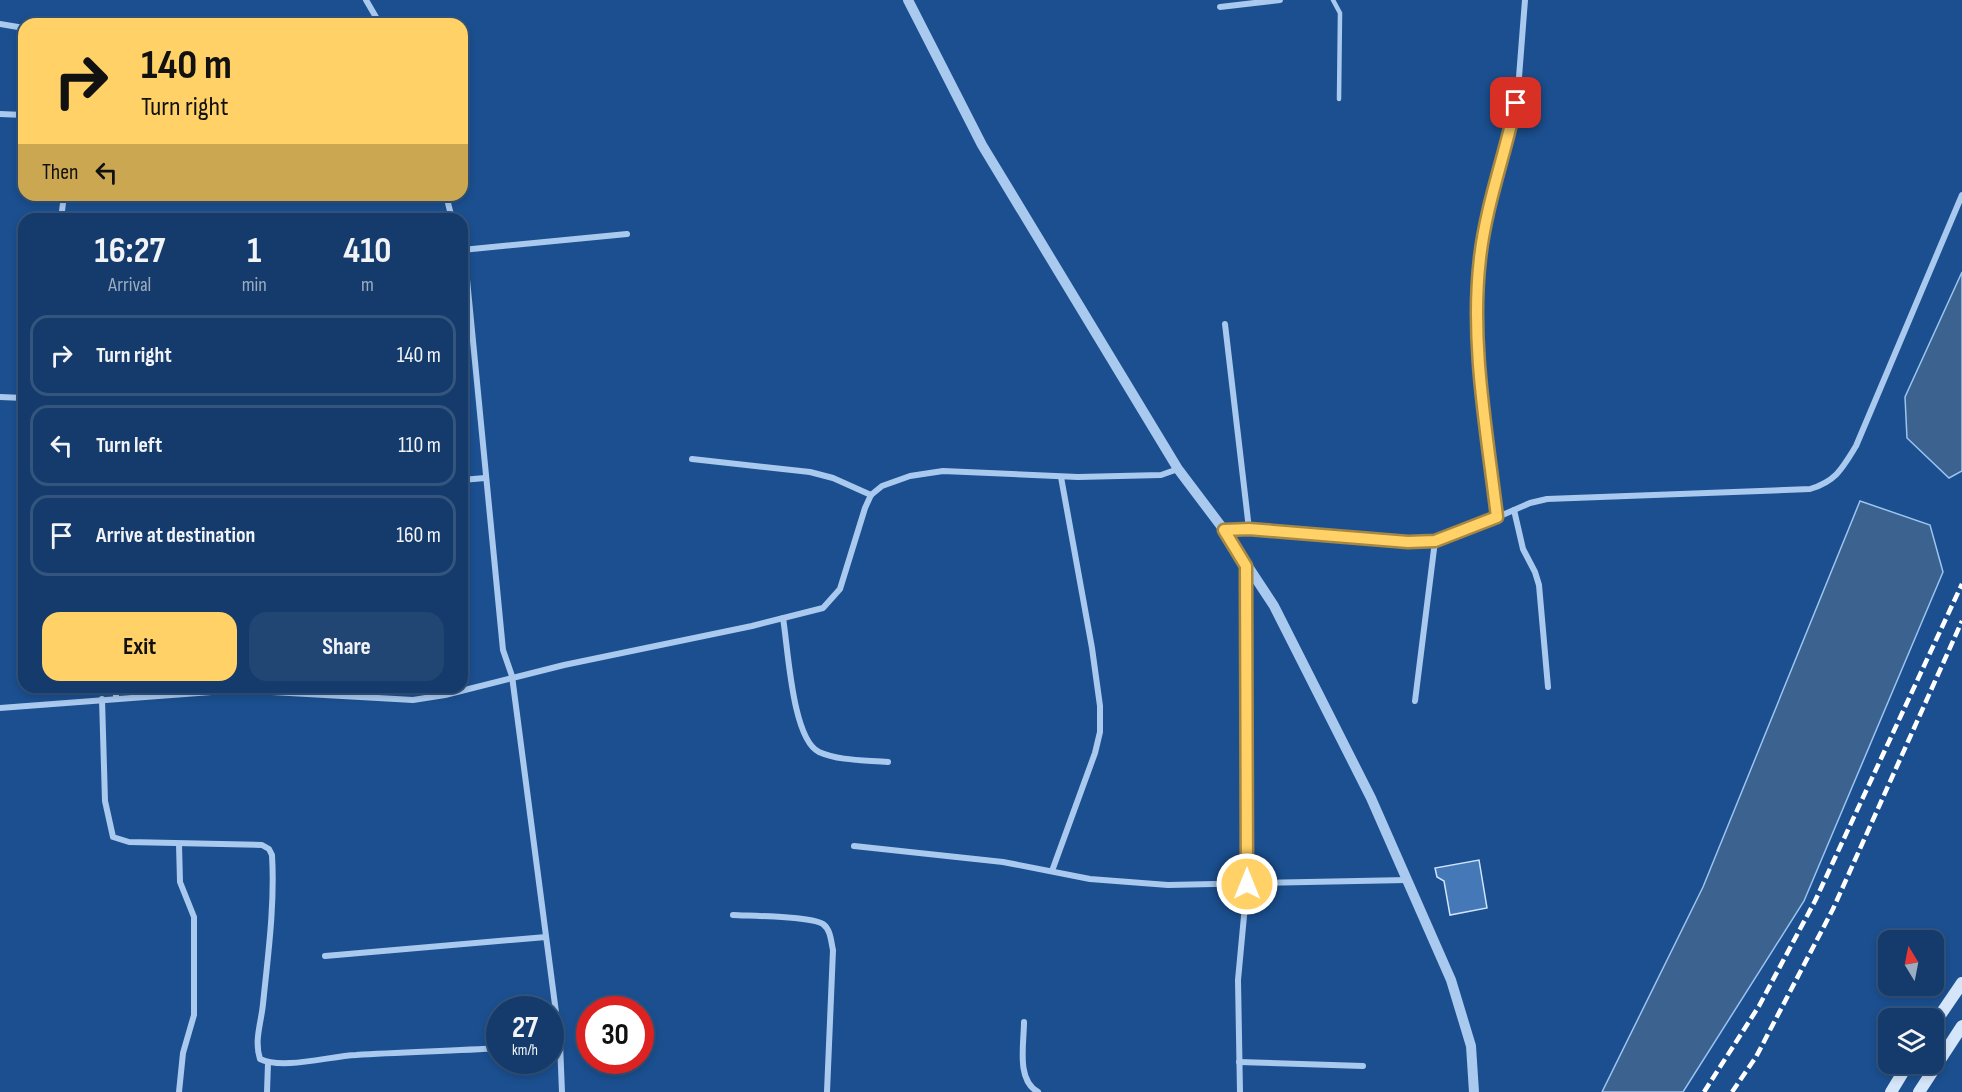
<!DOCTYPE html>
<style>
:root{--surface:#143b6b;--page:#214673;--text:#f1f3f6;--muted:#9dadc1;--line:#33557e;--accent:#ffd166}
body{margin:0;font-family:"Sofia Sans Condensed",sans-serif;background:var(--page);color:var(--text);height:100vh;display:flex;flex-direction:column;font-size:22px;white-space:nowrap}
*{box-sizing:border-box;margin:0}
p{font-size:20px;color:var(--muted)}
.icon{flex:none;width:33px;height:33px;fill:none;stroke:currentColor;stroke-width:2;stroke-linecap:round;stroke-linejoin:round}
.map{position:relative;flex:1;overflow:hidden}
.panel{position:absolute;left:18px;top:213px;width:450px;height:480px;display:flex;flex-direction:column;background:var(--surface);border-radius:18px;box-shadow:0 3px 9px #0003,0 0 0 2px var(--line)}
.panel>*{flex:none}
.top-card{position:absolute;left:18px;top:18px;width:450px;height:183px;border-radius:18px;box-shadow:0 3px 9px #0003,0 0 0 2px var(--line);background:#ffd166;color:#111;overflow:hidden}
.needle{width:39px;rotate:350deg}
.fabs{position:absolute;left:1878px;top:930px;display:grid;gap:12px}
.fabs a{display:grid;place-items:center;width:66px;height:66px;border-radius:12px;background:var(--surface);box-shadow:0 3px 9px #0003,0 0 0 2px var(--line);font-size:30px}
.speed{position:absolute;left:486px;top:996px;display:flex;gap:12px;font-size:30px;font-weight:700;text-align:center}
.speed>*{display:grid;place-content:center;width:78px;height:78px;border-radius:50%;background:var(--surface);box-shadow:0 3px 9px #0003,0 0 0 2px var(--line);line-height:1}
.speed small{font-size:15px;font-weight:400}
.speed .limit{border:9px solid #d22;background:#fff;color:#111}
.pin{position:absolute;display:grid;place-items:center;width:51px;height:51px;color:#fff;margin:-26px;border-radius:12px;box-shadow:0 3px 9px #0006}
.me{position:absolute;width:66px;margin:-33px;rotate:0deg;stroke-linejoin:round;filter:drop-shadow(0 0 4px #0008)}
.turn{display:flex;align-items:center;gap:21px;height:126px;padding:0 24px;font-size:27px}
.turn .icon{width:78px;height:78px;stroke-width:2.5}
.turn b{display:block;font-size:42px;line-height:51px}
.then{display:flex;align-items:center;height:57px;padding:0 24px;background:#0003;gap:12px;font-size:22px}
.eta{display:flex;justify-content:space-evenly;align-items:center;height:102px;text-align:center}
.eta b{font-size:36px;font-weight:700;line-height:42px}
.action{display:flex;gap:12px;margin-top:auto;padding:12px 24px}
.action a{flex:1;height:69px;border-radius:18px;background:var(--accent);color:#111;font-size:24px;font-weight:700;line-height:69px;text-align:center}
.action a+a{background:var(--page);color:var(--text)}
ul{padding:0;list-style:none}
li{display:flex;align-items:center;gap:18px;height:81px;margin:0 12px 9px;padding:0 12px;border:3px solid var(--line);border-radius:18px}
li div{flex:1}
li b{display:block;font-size:22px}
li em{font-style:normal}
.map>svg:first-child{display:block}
.water{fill:#3c6290;stroke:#9cc4f0;stroke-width:1.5}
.building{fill:#4478b7;stroke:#cfe3fa;stroke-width:1.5}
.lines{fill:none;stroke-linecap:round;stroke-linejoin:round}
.service{stroke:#a9c9ee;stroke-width:4.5}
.minor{stroke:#a9c9ee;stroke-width:6}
.tertiary{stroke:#a9c9ee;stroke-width:10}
.secondary{stroke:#d6e6fa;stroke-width:12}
.rail{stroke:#fff;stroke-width:4.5;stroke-dasharray:10 4.5;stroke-linecap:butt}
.route-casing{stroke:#a68842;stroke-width:15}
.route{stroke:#ffd166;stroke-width:10}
</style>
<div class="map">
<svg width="1962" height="1092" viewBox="0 0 1962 1092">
<rect width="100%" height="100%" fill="#1b4f8f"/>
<!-- water -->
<g class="water">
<polygon points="1962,272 1962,471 1949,478 1907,438 1905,397"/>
<polygon points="1860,501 1930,525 1943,572 1804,901 1683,1092 1602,1092 1703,887"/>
</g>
<!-- building -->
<polygon class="building" points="1479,860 1487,908 1450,915 1444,881 1437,877 1435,868"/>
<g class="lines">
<!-- service -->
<polyline class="service" points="1333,0 1340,13 1339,99"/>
<!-- minor -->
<g class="minor">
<polyline points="366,0 380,24"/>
<polyline points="1220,7 1280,0"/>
<polyline points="0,24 24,28"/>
<polyline points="0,114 24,115"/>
<polyline points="446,195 452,219"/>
<polyline points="61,219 64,195"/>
<polyline points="462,250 627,234"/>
<polyline points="462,255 466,269 503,650 512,676 560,1043 562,1092"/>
<polyline points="1225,324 1249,529"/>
<polyline points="0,397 24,398"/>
<polyline points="692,459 810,472 833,478 871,495"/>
<polyline points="462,480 485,478"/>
<polyline points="1514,510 1523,549 1535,572 1539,585 1548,687"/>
<polyline points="1497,517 1480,361 1477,288 1483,235 1490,205 1517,103 1525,0"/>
<path d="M1224 530 1249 529 1408 541H1435L1475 527 1530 503 1547 499 1810 489C1836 481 1842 469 1856 446L1962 195"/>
<path d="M783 618C788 647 792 739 819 752 839 761 866 760 888 762"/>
<polyline points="116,687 116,697"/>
<path d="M102 699 105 801 113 837 129 842 262 845 269 849 272 855C275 904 268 955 263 1004 261 1024 254 1040 260 1059 283 1070 330 1056 356 1055 404 1052 452 1051 500 1048"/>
<polyline points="1415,701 1435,541"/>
<polyline points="0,708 238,690 413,700 445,695 564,665 752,626 823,608 840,589 865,508 871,495 882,486 910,476 943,471 1078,477 1161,475 1178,469"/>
<polyline points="854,846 1003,862 1090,879 1168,885 1407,880"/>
<polyline points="1052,871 1095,753 1100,732 1100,706 1092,648 1061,477"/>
<path d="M733 915C750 916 811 916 823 924 831 930 831 942 833 950L827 1092"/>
<polyline points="325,956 546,937"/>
<path d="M1024 1022C1024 1044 1016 1080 1038 1092"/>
<polyline points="1239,1062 1363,1066"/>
<polyline points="179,1092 183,1053 194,1015 194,917 180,882 179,844"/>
<polyline points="267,1092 268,1063"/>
<polyline points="1240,1092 1238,980 1247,884 1246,567"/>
</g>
<!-- tertiary -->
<polyline class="tertiary" points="908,0 982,145 1178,469 1224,530 1274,606 1371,798 1451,980 1471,1046 1474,1092"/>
<!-- secondary -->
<g class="secondary">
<polyline points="1934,1024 1962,983"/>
<polyline points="1891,1092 1908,1064"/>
<polyline points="1919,1092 1962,1026"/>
</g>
<!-- rail -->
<g class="rail">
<polyline points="1704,1092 1759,1006 1815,901 1962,584"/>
<polyline points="1732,1092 1756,1057 1833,909 1962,621"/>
</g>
</g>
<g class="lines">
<!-- route casing -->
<g class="route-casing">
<path id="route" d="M1247 884 1246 566 1224 530 1249 529 1408 542 1435 541 1497 517C1487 432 1470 344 1480 258 1486 205 1505 155 1516 103"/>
</g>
<!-- route -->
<use href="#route" class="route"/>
</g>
</svg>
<div class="fabs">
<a><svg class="needle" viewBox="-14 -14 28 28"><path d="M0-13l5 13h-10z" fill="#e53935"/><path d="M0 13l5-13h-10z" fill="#9dadc1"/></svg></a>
<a><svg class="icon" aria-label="layers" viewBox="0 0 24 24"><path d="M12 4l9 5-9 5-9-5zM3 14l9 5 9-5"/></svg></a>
</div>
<div class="speed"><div>27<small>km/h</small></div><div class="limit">30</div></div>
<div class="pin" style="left:1516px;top:103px;background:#d93025"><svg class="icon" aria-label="arrive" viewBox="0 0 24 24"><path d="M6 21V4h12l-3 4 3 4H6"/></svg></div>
<svg class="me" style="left:1247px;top:884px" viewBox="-20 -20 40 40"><circle r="17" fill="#ffd166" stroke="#fff" stroke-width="3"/><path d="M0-11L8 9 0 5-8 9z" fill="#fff"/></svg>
<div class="top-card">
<div class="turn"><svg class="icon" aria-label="right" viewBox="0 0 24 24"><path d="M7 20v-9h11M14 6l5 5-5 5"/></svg><div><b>140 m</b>Turn right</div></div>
<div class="then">Then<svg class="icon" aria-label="left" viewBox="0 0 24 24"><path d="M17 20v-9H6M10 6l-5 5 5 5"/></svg></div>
</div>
<section class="panel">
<div class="eta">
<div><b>16:27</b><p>Arrival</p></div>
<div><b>1</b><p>min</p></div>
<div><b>410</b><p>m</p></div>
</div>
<ul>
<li><svg class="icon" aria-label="right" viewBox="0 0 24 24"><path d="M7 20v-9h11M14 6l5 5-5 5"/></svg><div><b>Turn right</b></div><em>140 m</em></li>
<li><svg class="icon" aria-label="left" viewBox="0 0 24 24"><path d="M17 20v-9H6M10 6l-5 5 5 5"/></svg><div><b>Turn left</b></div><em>110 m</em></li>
<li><svg class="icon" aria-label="arrive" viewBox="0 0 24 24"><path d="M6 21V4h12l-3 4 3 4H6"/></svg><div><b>Arrive at destination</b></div><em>160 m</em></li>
</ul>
<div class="action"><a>Exit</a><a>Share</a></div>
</section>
</div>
